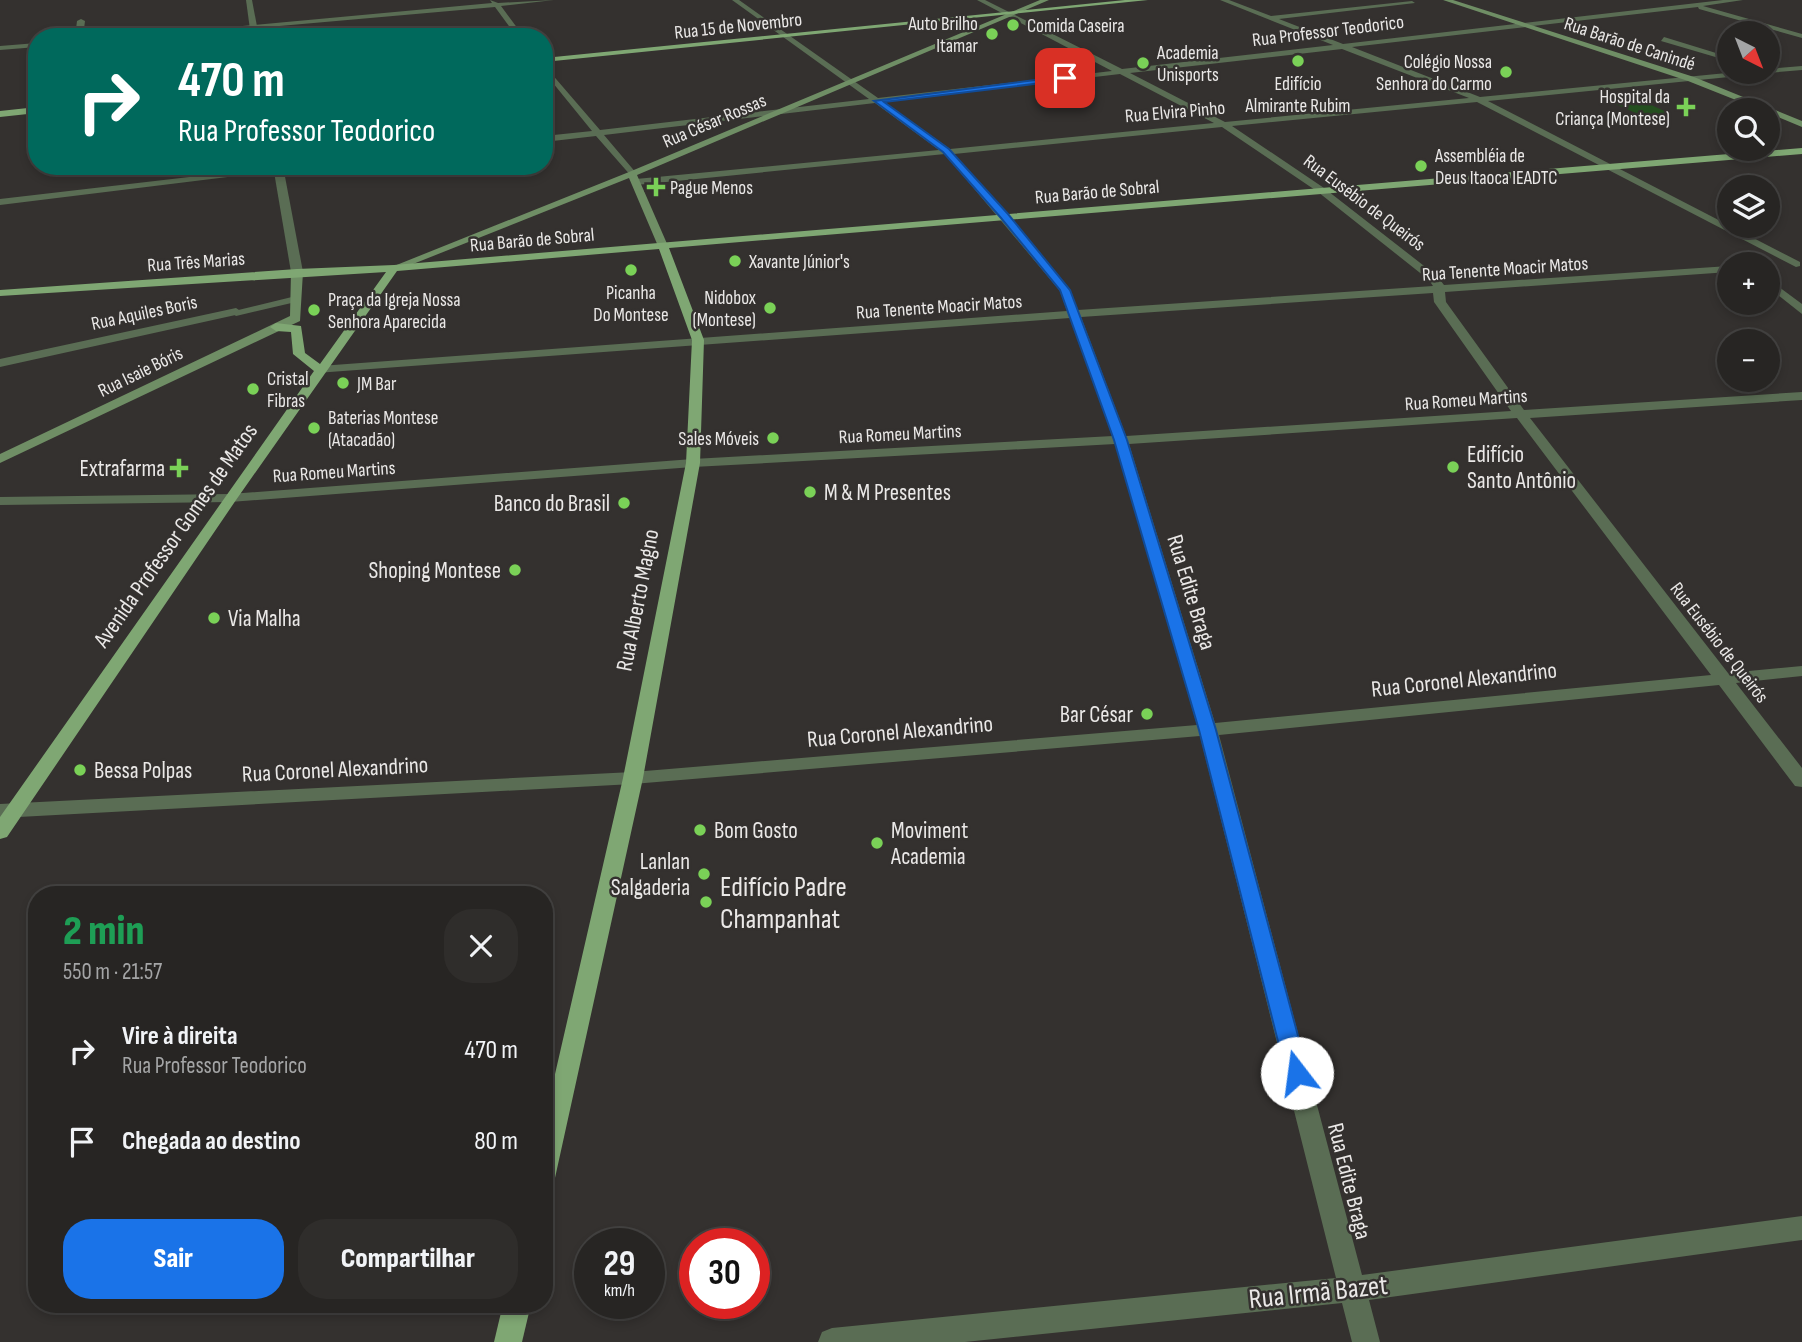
<!DOCTYPE html>
<html lang="pt">
<meta charset="utf-8">
<style>
:root{--surface:#272523;--page:#2f2d2b;--text:#f1f3f6;--muted:#a4a5a6;--line:#434241;--accent:#1a73e8}
body{margin:0;font-family:"Sofia Sans Condensed",sans-serif;background:var(--page);color:var(--text);height:100vh;display:flex;flex-direction:column;font-size:26px;white-space:nowrap}
*{box-sizing:border-box;margin:0}
p{font-size:23px;color:var(--muted)}
.icon{flex:none;width:38px;height:38px;fill:none;stroke:currentColor;stroke-width:2;stroke-linecap:round;stroke-linejoin:round}
.map{position:relative;flex:1;overflow:hidden}
.drawer{position:absolute;left:28px;top:886px;width:525px;height:427px;display:flex;flex-direction:column;background:var(--surface);border-radius:28px;box-shadow:0 4px 10px #0003,0 0 0 2px var(--line)}
.drawer>*{flex:none}
.banner{position:absolute;left:28px;top:28px;width:525px;height:147px;border-radius:28px;box-shadow:0 4px 10px #0003,0 0 0 2px var(--line);background:#00695c;color:#fff;overflow:hidden}
.needle{width:46px;rotate:138deg}
.tools{position:absolute;left:1717px;top:21px;display:grid;gap:14px}
.tools a{display:grid;place-items:center;width:63px;height:63px;border-radius:50%;background:var(--surface);box-shadow:0 4px 10px #0003,0 0 0 2px var(--line);font-size:35px}
.speed{position:absolute;left:574px;top:1228px;display:flex;gap:14px;font-size:35px;font-weight:700;text-align:center}
.speed>*{display:grid;place-content:center;width:91px;height:91px;border-radius:50%;background:var(--surface);box-shadow:0 4px 10px #0003,0 0 0 2px var(--line);line-height:1}
.speed small{font-size:18px;font-weight:400}
.speed .limit{border:10px solid #d22;background:#fff;color:#111}
.pin{position:absolute;display:grid;place-items:center;width:60px;height:60px;color:#fff;margin:-30px;border-radius:14px;box-shadow:0 4px 10px #0006}
.me{position:absolute;width:77px;margin:-38px;rotate:345deg;stroke-linejoin:round;filter:drop-shadow(0 0 5px #0008)}
.turn{display:flex;align-items:center;gap:24px;height:147px;padding:0 35px;font-size:32px}
.turn .icon{width:91px;height:91px;stroke-width:2.5}
.turn b{display:block;font-size:49px;line-height:60px}
.round{display:grid;place-items:center;flex:none;width:74px;height:74px;border-radius:28px;background:var(--page)}
.head{display:flex;align-items:center;justify-content:space-between;height:119px;padding:0 35px}
h1{font-size:42px;font-weight:800;line-height:52px;color:#1e9e55}
.action{display:flex;gap:14px;margin-top:auto;padding:14px 35px}
.action a{flex:1;height:80px;border-radius:28px;background:var(--accent);color:#fff;font-size:28px;font-weight:800;line-height:80px;text-align:center}
.action a+a{background:var(--page);color:var(--text)}
ul{padding:0;list-style:none}
li{display:flex;align-items:center;gap:21px;height:91px;padding:0 35px}
li div{flex:1}
li b{display:block;font-size:26px}
li em{font-style:normal}
.map>svg:first-child{display:block}
.green{fill:#244f1f}
.lines{fill:none;stroke-linecap:round;stroke-linejoin:round}
.pedestrian{fill:#5a6d54;fill-rule:evenodd}
.minor{fill:#5a6d54;fill-rule:evenodd}
.tertiary{fill:#5a6d54;fill-rule:evenodd}
.secondary{fill:#6f8e65;fill-rule:evenodd}
.primary{fill:#7fa773;fill-rule:evenodd}
.route{fill:#1a73e8;stroke:#114b97;stroke-width:2}
.poi-dot{fill:#7ad157;stroke:#34312f;stroke-width:2.5}
.labels{text-anchor:middle;stroke-width:5;stroke-linejoin:round;paint-order:stroke}
.far-poi-label{font-size:19px;fill:#eae8e7;stroke:#34312f;text-anchor:start}
.far-street-label{font-size:19px;fill:#eae8e7;stroke:#34312f}
.poi-label{font-size:23px;fill:#eae8e7;stroke:#34312f;text-anchor:start}
.street-label{font-size:23px;fill:#eae8e7;stroke:#34312f}
.near-poi-label{font-size:28px;fill:#eae8e7;stroke:#34312f;text-anchor:start}
.near-street-label{font-size:28px;fill:#eae8e7;stroke:#34312f}
</style>
<div class="map">
<svg width="1802" height="1342" viewBox="0 0 1802 1342">
<rect width="100%" height="100%" fill="#34312f"/>
<!-- green -->
<polygon class="green" points="1638,99 1671,114 1642,116 1609,101"/>
<g class="lines">
<!-- pedestrian -->
<polygon class="pedestrian" points="296,296 300,297 300,301 236,316 230,312"/>
<!-- minor -->
<g class="minor">
<polygon points="490,0 498,3 554,0 501,6 524,37 517,37 495,7 155,37 124,37 492,3"/>
<path d="M732 0H739L878 98 1112 71 977 0H985L1122 69 1333 45 1220 0H1229L1271 16 1412 1 1415 3 1279 19 1343 44 1723 0H1743L1703 6 1802 34V38L1699 9 1698 7 1352 47 1480 97 1737 72H1763L1759 74 1488 101 1800 262V266L1796 267 1477 102 1232 126 1324 188 1437 276 1444 285 1729 266V272L1445 292 1446 302 1524 410 1802 392V400L1530 418 1728 673 1802 666V676L1736 683 1802 768V787L1795 786 1719 685 1219 735 1362 1275 1802 1216V1240L1369 1300 1380 1342H1352L1342 1303 965 1342H818L822 1332 832 1328 1336 1278 1200 736 633 784 0 818V804L633 772 1197 725 1115 444 693 467 230 502 0 505V497L230 494 693 459 1113 436 1070 318 316 373V367L320 366 1067 311 1060 291 945 154 636 185 631 182 636 179 939 150 875 103 604 135 637 174 632 177 596 136 544 142V136L592 131 544 72V65L600 130 869 99ZM1342 49 1469 98 1225 122 1130 73ZM1120 74 1214 123 950 149 884 102ZM1222 127 1318 192 1429 280 1433 286 1078 310 1069 288 954 154ZM1433 293 1434 302 1511 411 1126 436 1081 317ZM1517 418 1711 675 1215 723 1129 444Z"/>
<polygon points="81,19 85,21 83,37 75,37 77,21"/>
<polygon points="1664,37 1729,57 1729,61 1661,41"/>
<polygon points="37,43 37,47 0,50 0,46"/>
<polygon points="1802,66 1802,70 1768,73 1765,72 1768,69"/>
<polygon points="284,166 316,166 0,205 0,199"/>
<polygon points="1768,279 1802,304 1802,314 1768,287"/>
<polygon points="236,308 242,312 240,314 0,367 0,359"/>
</g>
<!-- tertiary -->
<g class="tertiary">
<polygon points="246,0 252,0 259,37 251,37"/>
<polygon points="273,166 283,166 303,272 297,275 291,272"/>
</g>
<!-- secondary -->
<g class="secondary">
<polygon points="1040,0 1049,0 637,175 668,246 667,248 658,246 629,178 398,270 389,268 629,172"/>
<polygon points="1443,0 1453,0 1694,77 1802,121 1802,127 1768,113 1768,110 1761,110 1688,81"/>
<polygon points="297,269 303,272 300,321 0,463 0,454 290,316 291,272"/>
</g>
<!-- primary -->
<g class="primary">
<polygon points="1125,0 1148,0 544,62 544,58"/>
<polygon points="37,107 37,113 0,117 0,111"/>
<polygon points="1802,148 1802,154 669,248 704,340 700,463 643,778 553,1187 544,1190 544,1122 623,778 686,463 692,340 659,249 397,271 236,500 7,837 0,839 0,817 314,371 293,354 291,332 276,331 270,327 276,323 301,326 305,353 320,364 386,272 0,296 0,290 297,269 394,265"/>
<polygon points="503,1304 531,1304 522,1342 494,1342"/>
</g>
</g>
<!-- route -->
<polygon class="route" points="1065,76 1067,80 884,102 949,149 1008,214 1070,290 1127,440 1216,730 1308,1073 1304,1080 1297,1082 1289,1080 1286,1073 1199,730 1114,440 1060,290 1001,218 943,152 874,101"/>
<!-- markers -->
<g class="poi-dot">
<circle cx="1013" cy="25" r="7"/>
<circle cx="992" cy="34" r="7"/>
<circle cx="1298" cy="61" r="7"/>
<circle cx="1143" cy="63" r="7"/>
<circle cx="1506" cy="72" r="7"/>
<path d="M1682.5 96.5h7v7h7v7h-7v7h-7v-7h-7v-7h7z"/>
<circle cx="1421" cy="166" r="7"/>
<path d="M652.5 176.5h7v7h7v7h-7v7h-7v-7h-7v-7h7z"/>
<circle cx="735" cy="261" r="7"/>
<circle cx="631" cy="270" r="7"/>
<circle cx="770" cy="308" r="7"/>
<circle cx="314" cy="310" r="7"/>
<circle cx="343" cy="383" r="7"/>
<circle cx="253" cy="389" r="7"/>
<circle cx="314" cy="428" r="7"/>
<circle cx="773" cy="438" r="7"/>
<circle cx="1453" cy="467" r="7"/>
<path d="M175.5 457.5h7v7h7v7h-7v7h-7v-7h-7v-7h7z"/>
<circle cx="810" cy="492" r="7"/>
<circle cx="624" cy="503" r="7"/>
<circle cx="515" cy="570" r="7"/>
<circle cx="214" cy="618" r="7"/>
<circle cx="1147" cy="714" r="7"/>
<circle cx="80" cy="770" r="7"/>
<circle cx="700" cy="830" r="7"/>
<circle cx="877" cy="843" r="7"/>
<circle cx="704" cy="874" r="7"/>
<circle cx="706" cy="902" r="7"/>
</g>
<g class="labels">
<!-- far-poi labels -->
<g class="far-poi-label">
<text x="978" y="30" text-anchor="end">Auto Brilho<tspan x="978" dy="22">Itamar</tspan></text>
<text x="1027" y="32">Comida Caseira</text>
<text x="1157" y="59">Academia<tspan x="1157" dy="22">Unisports</tspan></text>
<text x="1492" y="68" text-anchor="end">Colégio Nossa<tspan x="1492" dy="22">Senhora do Carmo</tspan></text>
<text x="1298" y="90" text-anchor="middle">Edifício<tspan x="1298" dy="22">Almirante Rubim</tspan></text>
<text x="1670" y="103" text-anchor="end">Hospital da<tspan x="1670" dy="22">Criança (Montese)</tspan></text>
<text x="1435" y="162">Assembléia de<tspan x="1435" dy="22">Deus Itaoca IEADTC</tspan></text>
<text x="670" y="194">Pague Menos</text>
<text x="749" y="268">Xavante Júnior's</text>
<text x="631" y="299" text-anchor="middle">Picanha<tspan x="631" dy="22">Do Montese</tspan></text>
<text x="756" y="304" text-anchor="end">Nidobox<tspan x="756" dy="22">(Montese)</tspan></text>
<text x="328" y="306">Praça da Igreja Nossa<tspan x="328" dy="22">Senhora Aparecida</tspan></text>
<text x="267" y="385">Cristal<tspan x="267" dy="22">Fibras</tspan></text>
<text x="357" y="390">JM Bar</text>
<text x="328" y="424">Baterias Montese<tspan x="328" dy="22">(Atacadão)</tspan></text>
<text x="759" y="445" text-anchor="end">Sales Móveis</text>
</g>
<!-- far-street labels -->
<g class="far-street-label">
<text transform="translate(738 25) rotate(-6)" y="7">Rua 15 de Novembro</text>
<text transform="translate(1328 30) rotate(-7)" y="7">Rua Professor Teodorico</text>
<text transform="translate(1630 43) rotate(18)" y="7">Rua Barão de Canindé</text>
<text transform="translate(1175 111) rotate(-5)" y="7">Rua Elvira Pinho</text>
<text transform="translate(714 120) rotate(-23)" y="7">Rua César Rossas</text>
<text transform="translate(1097 191) rotate(-5)" y="7">Rua Barão de Sobral</text>
<text transform="translate(1365 202) rotate(37)" y="7">Rua Eusébio de Queirós</text>
<text transform="translate(532 239) rotate(-5)" y="7">Rua Barão de Sobral</text>
<text transform="translate(196 261) rotate(-4)" y="7">Rua Três Marias</text>
<text transform="translate(1505 268) rotate(-4)" y="7">Rua Tenente Moacir Matos</text>
<text transform="translate(939 306) rotate(-4)" y="7">Rua Tenente Moacir Matos</text>
<text transform="translate(144 312) rotate(-12)" y="7">Rua Aquiles Boris</text>
<text transform="translate(140 371) rotate(-26)" y="7">Rua Isaie Bóris</text>
<text transform="translate(1466 399) rotate(-4)" y="7">Rua Romeu Martins</text>
<text transform="translate(900 433) rotate(-3)" y="7">Rua Romeu Martins</text>
<text transform="translate(334 471) rotate(-4)" y="7">Rua Romeu Martins</text>
<text transform="translate(1720 642) rotate(52)" y="7">Rua Eusébio de Queirós</text>
</g>
<!-- poi labels -->
<g class="poi-label">
<text x="1467" y="462">Edifício<tspan x="1467" dy="26">Santo Antônio</tspan></text>
<text x="165" y="476" text-anchor="end">Extrafarma</text>
<text x="824" y="500">M &amp; M Presentes</text>
<text x="610" y="511" text-anchor="end">Banco do Brasil</text>
<text x="501" y="578" text-anchor="end">Shoping Montese</text>
<text x="228" y="626">Via Malha</text>
<text x="1133" y="722" text-anchor="end">Bar César</text>
<text x="94" y="778">Bessa Polpas</text>
<text x="714" y="838">Bom Gosto</text>
<text x="891" y="838">Moviment<tspan x="891" dy="26">Academia</tspan></text>
<text x="690" y="869" text-anchor="end">Lanlan<tspan x="690" dy="26">Salgaderia</tspan></text>
</g>
<!-- street labels -->
<g class="street-label">
<text transform="translate(175 535) rotate(-55)" y="8">Avenida Professor Gomes de Matos</text>
<text transform="translate(1192 592) rotate(73)" y="8">Rua Edite Braga</text>
<text transform="translate(637 600) rotate(-79)" y="8">Rua Alberto Magno</text>
<text transform="translate(1464 679) rotate(-6)" y="8">Rua Coronel Alexandrino</text>
<text transform="translate(900 731) rotate(-5)" y="8">Rua Coronel Alexandrino</text>
<text transform="translate(335 769) rotate(-3)" y="8">Rua Coronel Alexandrino</text>
<text transform="translate(1350 1181) rotate(76)" y="8">Rua Edite Braga</text>
</g>
<!-- near-poi labels -->
<g class="near-poi-label">
<text x="720" y="896">Edifício Padre<tspan x="720" dy="32">Champanhat</tspan></text>
</g>
<!-- near-street labels -->
<g class="near-street-label">
<text transform="translate(1318 1291) rotate(-6)" y="10">Rua Irmã Bazet</text>
</g>
</g>
</svg>
<div class="tools">
<a><svg class="needle" viewBox="-14 -14 28 28"><path d="M0-13l5 13h-10z" fill="#e53935"/><path d="M0 13l5-13h-10z" fill="#a4a5a6"/></svg></a>
<a><svg class="icon" aria-label="search" viewBox="0 0 24 24"><circle cx="10" cy="10" r="6"/><path d="M15 15l6 6"/></svg></a>
<a><svg class="icon" aria-label="layers" viewBox="0 0 24 24"><path d="M12 4l9 5-9 5-9-5zM3 14l9 5 9-5"/></svg></a>
<a>+</a>
<a>−</a>
</div>
<div class="speed"><div>29<small>km/h</small></div><div class="limit">30</div></div>
<div class="pin" style="left:1065px;top:78px;background:#d93025"><svg class="icon" aria-label="arrive" viewBox="0 0 24 24"><path d="M6 21V4h12l-3 4 3 4H6"/></svg></div>
<svg class="me" style="left:1297px;top:1073px" viewBox="-20 -20 40 40"><circle r="19" fill="#fff"/><path d="M0-13L10 11 0 6-10 11z" fill="#1a73e8"/></svg>
<div class="banner">
<div class="turn"><svg class="icon" aria-label="right" viewBox="0 0 24 24"><path d="M7 20v-9h11M14 6l5 5-5 5"/></svg><div><b>470 m</b>Rua Professor Teodorico</div></div>
</div>
<section class="drawer">
<div class="head"><div><h1>2 min</h1><p>550 m · 21:57</p></div><a class="round"><svg class="icon" aria-label="close" viewBox="0 0 24 24"><path d="M6 6l12 12M18 6L6 18"/></svg></a></div>
<ul>
<li><svg class="icon" aria-label="right" viewBox="0 0 24 24"><path d="M7 20v-9h11M14 6l5 5-5 5"/></svg><div><b>Vire à direita</b><p>Rua Professor Teodorico</p></div><em>470 m</em></li>
<li><svg class="icon" aria-label="arrive" viewBox="0 0 24 24"><path d="M6 21V4h12l-3 4 3 4H6"/></svg><div><b>Chegada ao destino</b></div><em>80 m</em></li>
</ul>
<div class="action"><a>Sair</a><a>Compartilhar</a></div>
</section>
</div>
